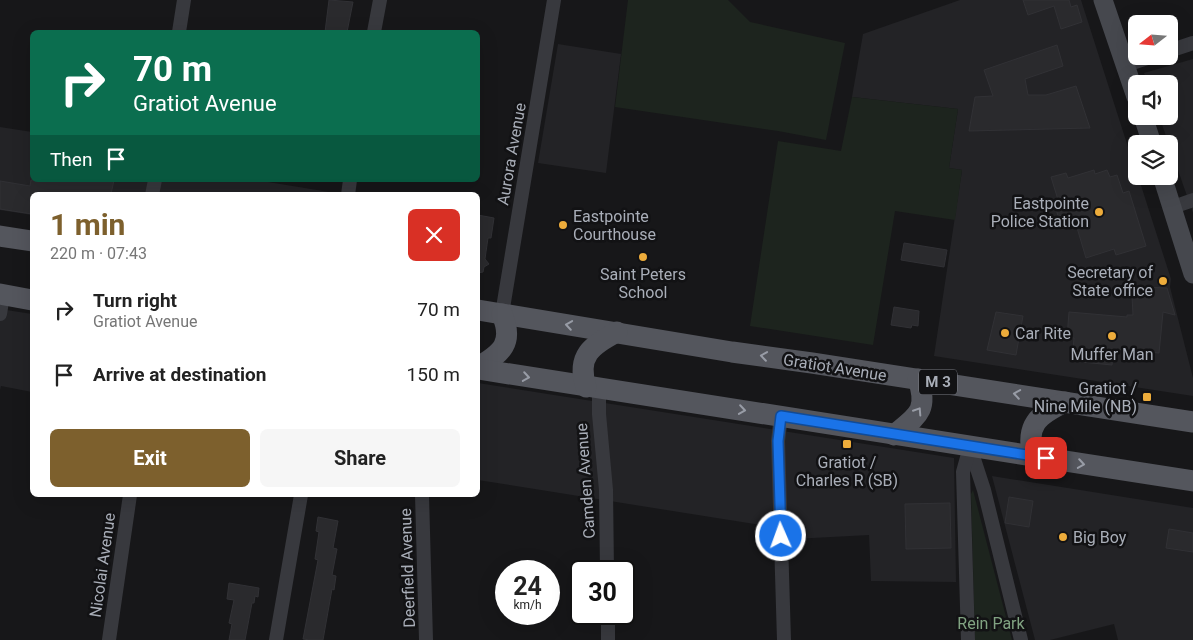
<!DOCTYPE html>
<meta charset="utf-8">
<style>
:root{--surface:#fff;--page:#f6f6f6;--text:#222;--muted:#767676;--accent:#7d602d}
body{margin:0;font-family:Roboto,sans-serif;background:var(--page);color:var(--text);height:100vh;display:flex;flex-direction:column;font-size:19px;white-space:nowrap}
*{box-sizing:border-box;margin:0}
p{font-size:16px;color:var(--muted)}
.icon{flex:none;width:28px;height:28px;fill:none;stroke:currentColor;stroke-width:2;stroke-linecap:round;stroke-linejoin:round}
.map{position:relative;flex:1;overflow:hidden}
.sheet{position:absolute;left:30px;top:192px;width:450px;height:305px;display:flex;flex-direction:column;background:var(--surface);border-radius:8px;box-shadow:0 5px 20px #0002}
.sheet>*{flex:none}
.hud{position:absolute;left:30px;top:30px;width:450px;height:152px;border-radius:8px;box-shadow:0 5px 20px #0002;background:#0b6e4f;color:#fff;overflow:hidden}
.needle{width:32px;rotate:253deg}
.controls{position:absolute;left:1128px;top:15px;display:grid;gap:10px}
.controls a{display:grid;place-items:center;width:50px;height:50px;border-radius:8px;background:var(--surface);box-shadow:0 5px 20px #0002;font-size:25px}
.speed{position:absolute;left:495px;top:560px;display:flex;gap:10px;font-size:25px;font-weight:700;text-align:center}
.speed>*{display:grid;place-content:center;width:65px;height:65px;border-radius:50%;background:var(--surface);box-shadow:0 5px 20px #0002;line-height:1}
.speed small{font-size:12px;font-weight:400}
.speed .limit{border:2px solid #111;border-radius:8px;background:#fff;color:#111}
.pin{position:absolute;display:grid;place-items:center;width:42px;height:42px;color:#fff;margin:-21px;border-radius:10px;box-shadow:0 2px 8px #0006}
.me{position:absolute;width:55px;margin:-28px;rotate:358deg;stroke-linejoin:round;filter:drop-shadow(0 0 4px #0008)}
.turn{display:flex;align-items:center;gap:18px;height:105px;padding:0 20px;font-size:22px}
.turn .icon{width:65px;height:65px;stroke-width:2.5}
.turn b{display:block;font-size:35px;line-height:42px}
.then{display:flex;align-items:center;height:48px;padding:0 20px;background:#0003;gap:10px;font-size:19px}
.round{display:grid;place-items:center;flex:none;width:52px;height:52px;border-radius:8px;background:var(--page)}
.overview{display:flex;align-items:center;justify-content:space-between;height:85px;padding:0 20px}
h1{font-size:30px;font-weight:700;line-height:38px;color:var(--accent)}
.action{display:flex;gap:10px;margin-top:auto;padding:10px 20px}
.action a{flex:1;height:58px;border-radius:8px;background:var(--accent);color:#fff;font-size:20px;font-weight:700;line-height:58px;text-align:center}
.action a+a{background:var(--page);color:var(--text)}
ul{padding:0;list-style:none}
li{display:flex;align-items:center;gap:15px;height:65px;padding:0 20px}
li div{flex:1}
li b{display:block;font-size:19px}
li em{font-style:normal}
.map>svg:first-child{display:block}
.built{fill:#232326}
.green{fill:#1d241e}
.building{fill:#2a2a2d;stroke:#313135}
.lines{fill:none;stroke-linecap:round;stroke-linejoin:round}
.minor{stroke:#38393e;stroke-width:14}
.secondary{stroke:#46484e;stroke-width:19}
.primary{stroke:#54565d;stroke-width:21}
.oneway{stroke:#989ca6}
.route-casing{stroke:#114b97;stroke-width:12}
.route{stroke:#1a73e8;stroke-width:9}
.poi-dot{fill:#edac3b;stroke:#121214;stroke-width:2}
.labels{text-anchor:middle;stroke-width:5;stroke-linejoin:round;paint-order:stroke}
.shield{fill:#121214;stroke:#7c7f87;stroke-width:1}
.shield-label{font-size:15px;font-weight:bold;fill:#a9aeb8}
.street-label{font-size:16px;fill:#a9aeb8;stroke:#121214}
.poi-label{font-size:16px;fill:#a9aeb8;stroke:#121214;text-anchor:end}
.park-label{font-size:16px;fill:#81a382;stroke:#121214}
</style>
<div class="map">
<svg width="1193" height="640" viewBox="0 0 1193 640">
<rect width="100%" height="100%" fill="#171719"/>
<!-- built -->
<g class="built">
<polygon points="960,0 1081,0 1136,172 1136,176 1138,176 1171,279 1170,287 1193,378 1193,396 934,356 962,170 949,168 958,109 852,97 863,34"/>
<polygon points="558,44 621,54 606,173 538,163"/>
<polygon points="1193,59 1193,213 1159,116 1169,116 1169,84 1148,84 1144,73"/>
<polygon points="0,127 32,132 32,180 256,180 335,193 334,195 32,195 32,215 0,210"/>
<polygon points="0,309 32,314 32,392 1,386 0,390"/>
<polygon points="478,383 954,458 956,582 871,581 869,535 793,539 792,530 478,480"/>
<polygon points="992,476 1193,508 1193,640 1118,640 1114,624 1050,640 1035,640"/>
</g>
<!-- green -->
<g class="green">
<polygon points="628,0 728,0 750,22 845,43 826,140 778,131 615,107"/>
<polygon points="852,97 958,109 949,168 962,170 955,220 895,211 873,345 750,326 778,141 841,151"/>
<polygon points="973,490 1012,640 975,640 971,494"/>
</g>
<!-- building -->
<g class="building">
<polygon points="329,0 353,2 347,32 325,32"/>
<polygon points="1023,0 1069,0 1071,7 1077,5 1082,22 1061,29 1054,6 1028,15"/>
<polygon points="1057,45 1063,66 1025,79 1028,95 1046,95 1076,86 1090,128 969,131 975,97 993,96 984,70"/>
<polygon points="1094,170 1095,174 1107,170 1110,177 1117,175 1123,193 1129,191 1146,246 1116,255 1114,249 1086,258 1075,221 1066,224 1063,215 1058,216 1055,205 1059,203 1051,177 1066,173 1068,178"/>
<polygon points="31,180 114,180 111,194 32,195 32,214 0,209 0,181 30,186"/>
<polygon points="478,215 494,218 491,238 488,238 485,259 489,264 484,267 483,272 478,273"/>
<polygon points="904,243 947,250 944,267 901,260"/>
<polygon points="1138,287 1167,288 1175,315 1163,312 1159,353 1114,349 1112,365 1072,361 1074,338 1067,338 1069,312 1127,317 1127,315 1133,315 1132,296 1138,296"/>
<polygon points="894,307 919,311 918,326 912,325 911,328 891,325"/>
<polygon points="996,312 1023,316 1016,355 987,350"/>
<polygon points="1009,497 1033,501 1029,527 1005,523"/>
<polygon points="950,503 951,548 906,549 905,504"/>
<polygon points="318,517 338,521 333,548 337,549 332,575 336,576 334,590 332,589 323,640 310,640 303,639 318,560 315,559 319,532 316,531"/>
<polygon points="1169,529 1193,533 1193,552 1166,548"/>
<polygon points="229,583 259,588 258,597 255,596 254,603 252,603 245,640 229,640 232,624 229,623 234,600 227,599"/>
</g>
<g class="lines">
<!-- minor -->
<g class="minor">
<polyline points="179,32 184,0"/>
<polyline points="374,32 380,0"/>
<polyline points="1169,51 1193,43"/>
<polyline points="1126,65 1153,56"/>
<polyline points="152,195 155,180"/>
<polyline points="348,195 350,180"/>
<polyline points="1173,207 1193,200"/>
<polyline points="0,314 3,295"/>
<polyline points="502,314 554,0"/>
<polyline points="599,389 599,414 606,490 607,571"/>
<polyline points="781,416 778,441 784,640"/>
<polyline points="970,447 984,490 1021,640"/>
<polyline points="422,495 426,640"/>
<polyline points="608,614 608,640"/>
<polyline points="109,640 130,495"/>
<polyline points="276,640 301,495"/>
<polyline points="968,640 963,472 970,447"/>
</g>
<!-- secondary -->
<g class="secondary">
<polyline points="1103,0 1136,97"/>
<polyline points="1143,116 1152,144"/>
<polyline points="1162,176 1193,274"/>
</g>
<!-- primary -->
<g class="primary">
<polyline points="0,236 32,241"/>
<polyline points="0,294 32,300"/>
<polyline points="478,310 732,352 812,363 1193,422"/>
<path d="M478 367C502 353 514 343 502 314"/>
<polyline points="478,369 1193,481"/>
<path d="M586 387C576 356 592 345 617 332"/>
<path d="M894 435C917 416 929 411 918 379"/>
<path d="M1033 457C1025 425 1038 415 1065 402"/>
</g>
</g>
<!-- one-way arrows -->
<defs><path id="oneway-chevron" d="M-2-3.5L2.5 0L-2 3.5" fill="none" stroke-width="1.6" stroke-linecap="round" stroke-linejoin="round" transform="scale(1.25)"/></defs>
<g class="oneway">
<use href="#oneway-chevron" transform="translate(569 325) rotate(-171)"/>
<use href="#oneway-chevron" transform="translate(764 356) rotate(-172)"/>
<use href="#oneway-chevron" transform="translate(526 377) rotate(9)"/>
<use href="#oneway-chevron" transform="translate(1017 394) rotate(-171)"/>
<use href="#oneway-chevron" transform="translate(742 410) rotate(8)"/>
<use href="#oneway-chevron" transform="translate(918 411) rotate(-57)"/>
<use href="#oneway-chevron" transform="translate(1081 464) rotate(9)"/>
</g>
<g class="lines">
<!-- route casing -->
<g class="route-casing">
<polyline id="route" points="781,536 778,441 781,416 1046,458"/>
</g>
<!-- route -->
<use href="#route" class="route"/>
</g>
<!-- markers -->
<g class="poi-dot">
<circle cx="1099" cy="212" r="5"/>
<circle cx="563" cy="225" r="5"/>
<circle cx="643" cy="257" r="5"/>
<circle cx="1163" cy="281" r="5"/>
<circle cx="1005" cy="333" r="5"/>
<circle cx="1112" cy="336" r="5"/>
<rect x="1142" y="392" width="10" height="10" rx="2.5"/>
<rect x="842" y="439" width="10" height="10" rx="2.5"/>
<circle cx="1063" cy="537" r="5"/>
</g>
<g class="labels">
<!-- shield labels -->
<rect class="shield" x="919" y="369.5" width="38" height="25" rx="4"/>
<g class="shield-label">
<text x="938" y="387">M 3</text>
</g>
<!-- street labels -->
<g class="street-label">
<text transform="translate(511 154) rotate(-80)" y="6">Aurora Avenue</text>
<text transform="translate(835 367) rotate(9)" y="6">Gratiot Avenue</text>
<text transform="translate(585 481) rotate(-94)" y="6">Camden Avenue</text>
<text transform="translate(102 565) rotate(-82)" y="6">Nicolai Avenue</text>
<text transform="translate(407 568) rotate(-92)" y="6">Deerfield Avenue</text>
</g>
<!-- poi labels -->
<g class="poi-label">
<text x="1089" y="209">Eastpointe<tspan x="1089" dy="18">Police Station</tspan></text>
<text x="573" y="222" text-anchor="start">Eastpointe<tspan x="573" dy="18">Courthouse</tspan></text>
<text x="1153" y="278">Secretary of<tspan x="1153" dy="18">State office</tspan></text>
<text x="643" y="280" text-anchor="middle">Saint Peters<tspan x="643" dy="18">School</tspan></text>
<text x="1015" y="339" text-anchor="start">Car Rite</text>
<text x="1112" y="360" text-anchor="middle">Muffer Man</text>
<text x="1137" y="394">Gratiot /<tspan x="1137" dy="18">Nine Mile (NB)</tspan></text>
<text x="847" y="468" text-anchor="middle">Gratiot /<tspan x="847" dy="18">Charles R (SB)</tspan></text>
<text x="1073" y="543" text-anchor="start">Big Boy</text>
</g>
<!-- park labels -->
<g class="park-label">
<text x="991" y="629">Rein Park</text>
</g>
</g>
</svg>
<div class="controls">
<a><svg class="needle" viewBox="-14 -14 28 28"><path d="M0-13l5 13h-10z" fill="#e53935"/><path d="M0 13l5-13h-10z" fill="#767676"/></svg></a>
<a><svg class="icon" aria-label="sound" viewBox="0 0 24 24"><path d="M4 9h4l5-4v14l-5-4H4zM17 9q2 3 0 6"/></svg></a>
<a><svg class="icon" aria-label="layers" viewBox="0 0 24 24"><path d="M12 4l9 5-9 5-9-5zM3 14l9 5 9-5"/></svg></a>
</div>
<div class="speed"><div>24<small>km/h</small></div><div class="limit">30</div></div>
<div class="pin" style="left:1046px;top:458px;background:#d93025"><svg class="icon" aria-label="arrive" viewBox="0 0 24 24"><path d="M6 21V4h12l-3 4 3 4H6"/></svg></div>
<svg class="me" style="left:781px;top:536px" viewBox="-20 -20 40 40"><circle r="17" fill="#1a73e8" stroke="#fff" stroke-width="3"/><path d="M0-11L8 9 0 5-8 9z" fill="#fff"/></svg>
<div class="hud">
<div class="turn"><svg class="icon" aria-label="right" viewBox="0 0 24 24"><path d="M7 20v-9h11M14 6l5 5-5 5"/></svg><div><b>70 m</b>Gratiot Avenue</div></div>
<div class="then">Then<svg class="icon" aria-label="arrive" viewBox="0 0 24 24"><path d="M6 21V4h12l-3 4 3 4H6"/></svg></div>
</div>
<section class="sheet">
<div class="overview"><div><h1>1 min</h1><p>220 m · 07:43</p></div><a class="round" style="background:#d93025;color:#fff"><svg class="icon" aria-label="close" viewBox="0 0 24 24"><path d="M6 6l12 12M18 6L6 18"/></svg></a></div>
<ul>
<li><svg class="icon" aria-label="right" viewBox="0 0 24 24"><path d="M7 20v-9h11M14 6l5 5-5 5"/></svg><div><b>Turn right</b><p>Gratiot Avenue</p></div><em>70 m</em></li>
<li><svg class="icon" aria-label="arrive" viewBox="0 0 24 24"><path d="M6 21V4h12l-3 4 3 4H6"/></svg><div><b>Arrive at destination</b></div><em>150 m</em></li>
</ul>
<div class="action"><a>Exit</a><a>Share</a></div>
</section>
</div>
